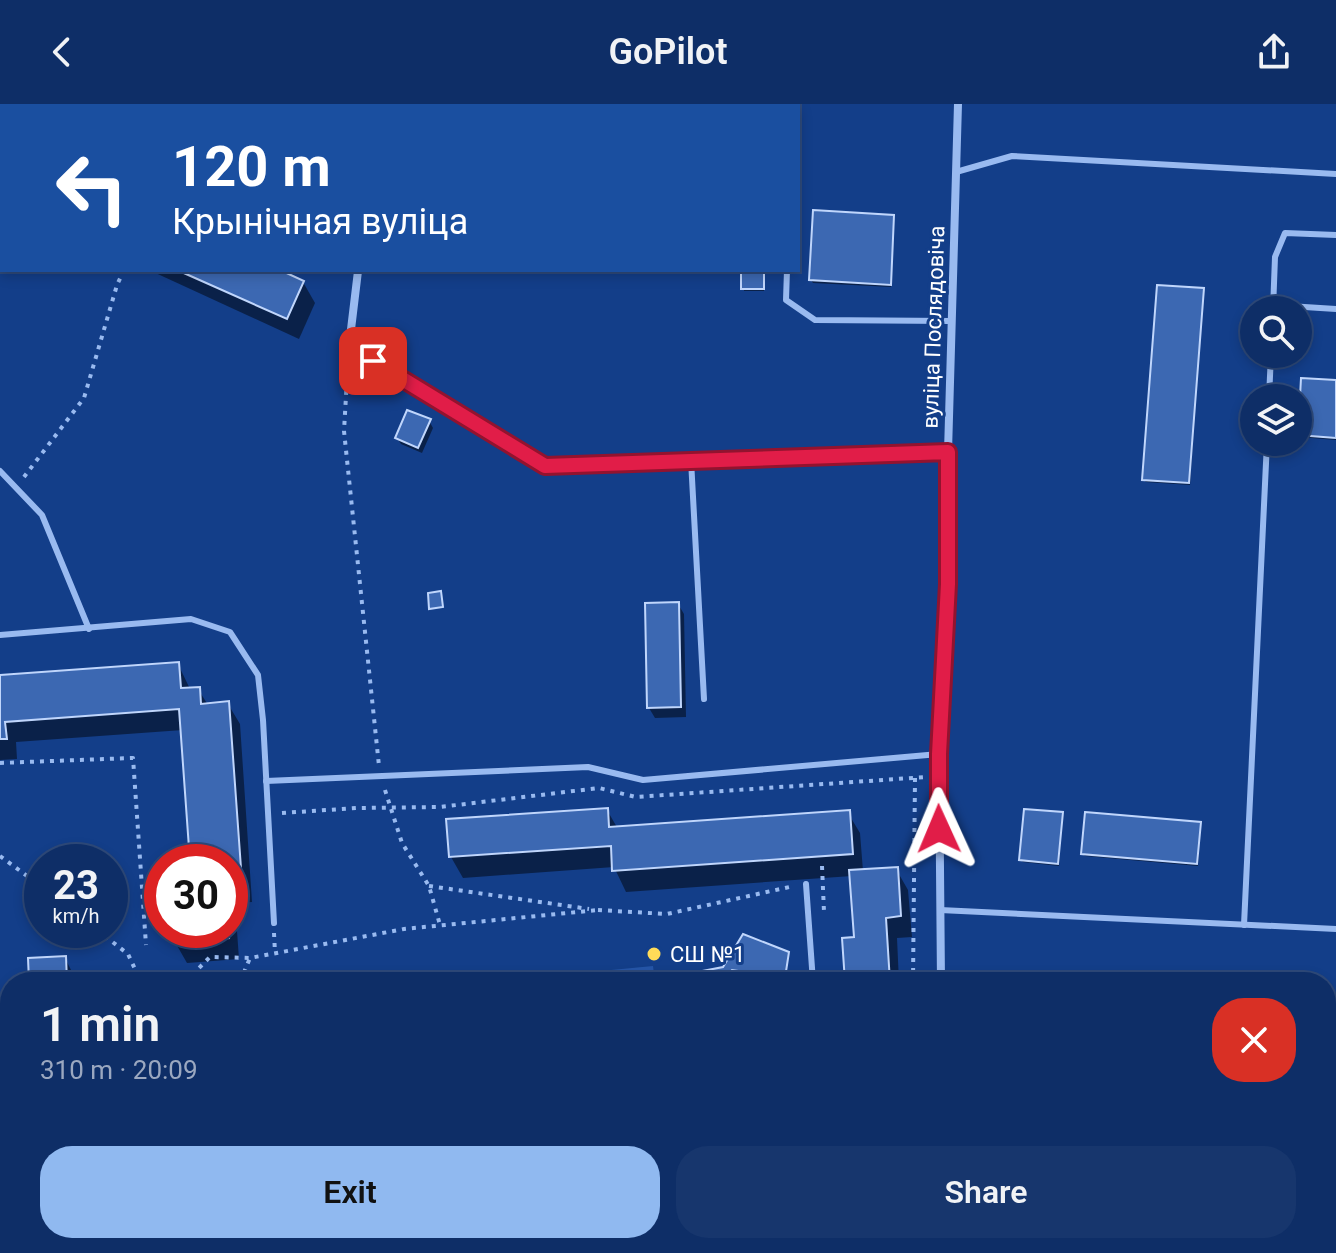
<!DOCTYPE html>
<meta charset="utf-8">
<style>
:root{--surface:#0e2e67;--page:#17366d;--text:#f1f3f6;--muted:#9ba8c0;--line:#2e4a7b;--accent:#90b9f0}
body{margin:0;font-family:Roboto,sans-serif;background:var(--page);color:var(--text);height:100vh;display:flex;flex-direction:column;font-size:30px;white-space:nowrap}
*{box-sizing:border-box;margin:0}
p{font-size:26px;color:var(--muted)}
.icon{flex:none;width:44px;height:44px;fill:none;stroke:currentColor;stroke-width:2;stroke-linecap:round;stroke-linejoin:round}
.map{position:relative;flex:1;overflow:hidden}
.details{position:absolute;left:0px;top:868px;width:1336px;height:282px;display:flex;flex-direction:column;background:var(--surface);border-radius:32px 32px 0 0;box-shadow:0 4px 12px #0003,0 0 0 2px var(--line)}
.details>*{flex:none}
.guide{position:absolute;left:0px;top:0px;width:800px;height:168px;box-shadow:0 4px 12px #0003,0 0 0 2px var(--line);background:#1a4fa0;color:#fff;overflow:hidden}
.buttons{position:absolute;left:1240px;top:192px;display:grid;gap:16px}
.buttons a{display:grid;place-items:center;width:72px;height:72px;border-radius:50%;background:var(--surface);box-shadow:0 4px 12px #0003,0 0 0 2px var(--line);font-size:40px}
.speed{position:absolute;left:24px;top:740px;display:flex;gap:16px;font-size:40px;font-weight:700;text-align:center}
.speed>*{display:grid;place-content:center;width:104px;height:104px;border-radius:50%;background:var(--surface);box-shadow:0 4px 12px #0003,0 0 0 2px var(--line);line-height:1}
.speed small{font-size:20px;font-weight:400}
.speed .limit{border:12px solid #d22;background:#fff;color:#111}
.pin{position:absolute;display:grid;place-items:center;width:68px;height:68px;color:#fff;margin:-34px;border-radius:16px;box-shadow:0 4px 12px #0006}
.me{position:absolute;width:88px;margin:-44px;rotate:359deg;stroke-linejoin:round;filter:drop-shadow(0 0 6px #0008)}
.turn{display:flex;align-items:center;gap:28px;height:168px;padding:0 40px;font-size:36px}
.turn .icon{width:104px;height:104px;stroke-width:2.5}
.turn b{display:block;font-size:56px;line-height:68px}
.round{display:grid;place-items:center;flex:none;width:84px;height:84px;border-radius:32px;background:var(--page)}
.summary{display:flex;align-items:center;justify-content:space-between;height:136px;padding:0 40px}
h1{font-size:48px;font-weight:600;line-height:60px}
.button{display:flex;gap:16px;margin-top:auto;padding:16px 40px}
.button a{flex:1;height:92px;border-radius:32px;background:var(--accent);color:#111;font-size:32px;font-weight:600;line-height:92px;text-align:center}
.button a+a{background:var(--page);color:var(--text)}
header{display:flex;justify-content:space-between;align-items:center;height:104px;padding:0 40px;background:var(--surface);font-size:36px;font-weight:600}
.map>svg:first-child{display:block}
.green{fill:#2556a8}
.shadow{fill:#0007}
.building{fill:#3c68b2;stroke:#c0d6fc;stroke-width:2}
.lines{fill:none;stroke-linecap:round;stroke-linejoin:round}
.path{stroke:#99baf0;stroke-width:4;stroke-dasharray:4 6;stroke-linecap:butt}
.lane{stroke:#99baf0;stroke-width:6}
.street{stroke:#99baf0;stroke-width:8}
.route-casing{stroke:#92132f;stroke-width:20}
.route{stroke:#e11d48;stroke-width:14}
.poi-dot{fill:#ffdb58;stroke:#133e89;stroke-width:3}
.labels{text-anchor:middle;stroke-width:6;stroke-linejoin:round;paint-order:stroke}
.street-label{font-size:22px;fill:#fff;stroke:#133e89}
.poi-label{font-size:22px;fill:#fff;stroke:#133e89;text-anchor:start}
</style>
<header><svg class="icon" aria-label="back" viewBox="0 0 24 24"><path d="M15 5l-7 7 7 7"/></svg>GoPilot<svg class="icon" aria-label="share" viewBox="0 0 24 24"><path d="M12 15V3M7 8l5-5 5 5M5 13v7h14v-7"/></svg></header>
<div class="map">
<svg width="1336" height="1149" viewBox="0 0 1336 1149">
<rect width="100%" height="100%" fill="#133e89"/>
<!-- green -->
<polygon class="green" points="653,862 655,878 538,878 538,873"/>
<!-- shadow -->
<g class="shadow">
<polygon points="0,37 2,38 2,98 0,98"/>
<polygon points="893,113 891,183 813,179 811,176"/>
<polygon points="149,166 275,166 303,178 315,199 299,235"/>
<polygon points="743,166 764,166 764,187 744,187"/>
<polygon points="1202,186 1190,381 1146,378 1144,376"/>
<polygon points="1336,278 1336,336 1300,333 1299,331"/>
<polygon points="429,317 433,324 422,349 401,340 397,334"/>
<polygon points="678,500 684,510 686,613 655,614 649,604"/>
<polygon points="178,560 190,585 198,585 208,601 228,600 240,620 252,798 235,799 239,855 187,859 175,838 174,826 230,826 230,758 192,758 183,626 16,638 17,655 0,656 0,573"/>
<polygon points="607,706 618,725 848,709 860,729 863,767 896,765 908,786 912,833 897,834 899,878 847,878 856,835 852,772 626,788 614,763 463,774 451,753"/>
<polygon points="1062,710 1059,762 1023,758 1021,756"/>
<polygon points="1200,720 1198,762 1085,752 1083,750"/>
<polygon points="788,850 786,876 733,868 722,878 679,878"/>
<polygon points="65,854 77,878 31,878"/>
<rect x="0" y="1017" width="10" height="58"/>
<polygon points="1326,1030 1331,1030 1336,1039 1336,1149 1285,1149 1284,1140 1326,1140"/>
<polygon points="0,1119 10,1119 10,1140 24,1140 24,1145 0,1145"/>
<polygon points="513,1140 551,1140 547,1149 510,1149"/>
<polygon points="623,1140 663,1140 660,1149 619,1149"/>
<polygon points="857,1140 908,1140 909,1149 857,1149"/>
</g>
<!-- building -->
<g class="building">
<polygon points="813,106 894,111 891,181 809,176"/>
<polygon points="177,166 280,166 304,177 287,215"/>
<rect x="741" y="166" width="23" height="19"/>
<polygon points="1157,181 1204,184 1189,379 1142,376"/>
<polygon points="1301,274 1336,276 1336,334 1298,331"/>
<polygon points="407,306 431,315 418,344 395,334"/>
<polygon points="441,487 443,503 429,505 428,489"/>
<polygon points="679,498 681,603 647,604 645,499"/>
<polygon points="179,558 181,584 200,583 201,600 229,597 242,778 230,779 230,758 190,758 179,605 5,618 7,635 0,635 0,571"/>
<polygon points="608,704 609,723 850,706 853,750 612,767 611,742 449,753 446,715"/>
<polygon points="1024,705 1063,708 1058,760 1019,756"/>
<polygon points="1085,708 1201,718 1197,760 1081,750"/>
<polygon points="898,763 901,812 886,814 890,878 845,878 842,834 854,833 849,766"/>
<polygon points="172,826 228,826 229,834 173,839"/>
<polygon points="743,830 789,848 785,874 732,866 720,878 677,878 676,872 723,863"/>
<polygon points="66,852 67,878 29,878 28,854"/>
<polygon points="0,1015 10,1015 10,1054 0,1055"/>
<polygon points="1332,1027 1336,1074 1336,1149 1283,1149 1282,1140 1326,1140 1326,1028"/>
<rect x="0" y="1117" width="10" height="22"/>
<polygon points="511,1140 541,1140 538,1149 508,1149"/>
<polygon points="621,1140 654,1140 651,1149 617,1149"/>
<rect x="855" y="1140" width="44" height="9"/>
</g>
<g class="lines">
<!-- path -->
<g class="path">
<polyline points="348,257 344,327 379,662"/>
<polyline points="24,373 84,294 117,181 124,166"/>
<polyline points="0,659 133,654 146,841"/>
<polyline points="385,686 402,739 429,782 440,821"/>
<polyline points="282,709 357,704 440,703 599,684 636,693 926,673"/>
<polyline points="0,752 42,783"/>
<polyline points="822,762 824,808"/>
<polyline points="429,782 589,805"/>
<polyline points="598,806 667,810 794,782"/>
<polyline points="97,826 128,850 141,878"/>
<polyline points="274,829 275,849"/>
<polyline points="185,878 210,853 250,854 404,825 598,806"/>
<polyline points="240,878 250,854"/>
<polyline points="913,878 915,674"/>
<polyline points="165,1140 165,1149"/>
<polyline points="209,1140 216,1149"/>
<polyline points="220,1140 221,1149"/>
<polyline points="472,1140 502,1149"/>
<polyline points="919,1140 919,1149"/>
<polyline points="241,1149 263,1140"/>
<polyline points="440,1149 444,1140"/>
</g>
<!-- lane -->
<g class="lane">
<polyline points="438,2 439,0"/>
<polyline points="956,68 1012,52 1336,70"/>
<polyline points="787,166 786,196 815,216 951,217"/>
<polyline points="1273,201 1336,205"/>
<polyline points="1273,206 1275,153 1285,129 1336,131"/>
<polyline points="1269,294 1271,250"/>
<polyline points="691,356 704,595"/>
<polyline points="0,367 42,411 89,525"/>
<polyline points="0,531 191,515 230,528 258,571 263,616 274,819"/>
<polyline points="266,677 588,663 643,676 939,650"/>
<polyline points="806,780 813,878"/>
<polyline points="940,806 1336,825"/>
<polyline points="1244,821 1267,338"/>
<polyline points="97,1140 98,1149"/>
<polyline points="825,1149 825,1140"/>
</g>
<!-- street -->
<g class="street">
<polyline points="19,0 24,2"/>
<polyline points="96,2 97,0"/>
<polyline points="355,166 358,167 349,242 545,362 948,348"/>
<polyline points="941,878 939,650 948,480 948,348 958,0"/>
<polyline points="945,1140 945,1149"/>
</g>
</g>
<g class="lines">
<!-- route casing -->
<g class="route-casing">
<polyline id="route" points="373,257 545,362 948,348 948,480 939,650 939,725"/>
</g>
<!-- route -->
<use href="#route" class="route"/>
</g>
<!-- markers -->
<circle class="poi-dot" cx="654" cy="850" r="8"/>
<g class="labels">
<!-- street labels -->
<g class="street-label">
<text transform="translate(933 223) rotate(-88)" y="8">вуліца Послядовіча</text>
</g>
<!-- poi labels -->
<g class="poi-label">
<text x="670" y="858">СШ №1</text>
</g>
</g>
</svg>
<div class="buttons">
<a><svg class="icon" aria-label="search" viewBox="0 0 24 24"><circle cx="10" cy="10" r="6"/><path d="M15 15l6 6"/></svg></a>
<a><svg class="icon" aria-label="layers" viewBox="0 0 24 24"><path d="M12 4l9 5-9 5-9-5zM3 14l9 5 9-5"/></svg></a>
</div>
<div class="speed"><div>23<small>km/h</small></div><div class="limit">30</div></div>
<div class="pin" style="left:373px;top:257px;background:#d93025"><svg class="icon" aria-label="arrive" viewBox="0 0 24 24"><path d="M6 21V4h12l-3 4 3 4H6"/></svg></div>
<svg class="me" style="left:939px;top:725px" viewBox="-20 -20 40 40"><path d="M0-17L14 15 0 8-14 15z" fill="#e11d48" stroke="#fff" stroke-width="4"/></svg>
<div class="guide">
<div class="turn"><svg class="icon" aria-label="left" viewBox="0 0 24 24"><path d="M17 20v-9H6M10 6l-5 5 5 5"/></svg><div><b>120 m</b>Крынічная вуліца</div></div>
</div>
<section class="details">
<div class="summary"><div><h1>1 min</h1><p>310 m · 20:09</p></div><a class="round" style="background:#d93025;color:#fff"><svg class="icon" aria-label="close" viewBox="0 0 24 24"><path d="M6 6l12 12M18 6L6 18"/></svg></a></div>
<div class="button"><a>Exit</a><a>Share</a></div>
</section>
</div>
